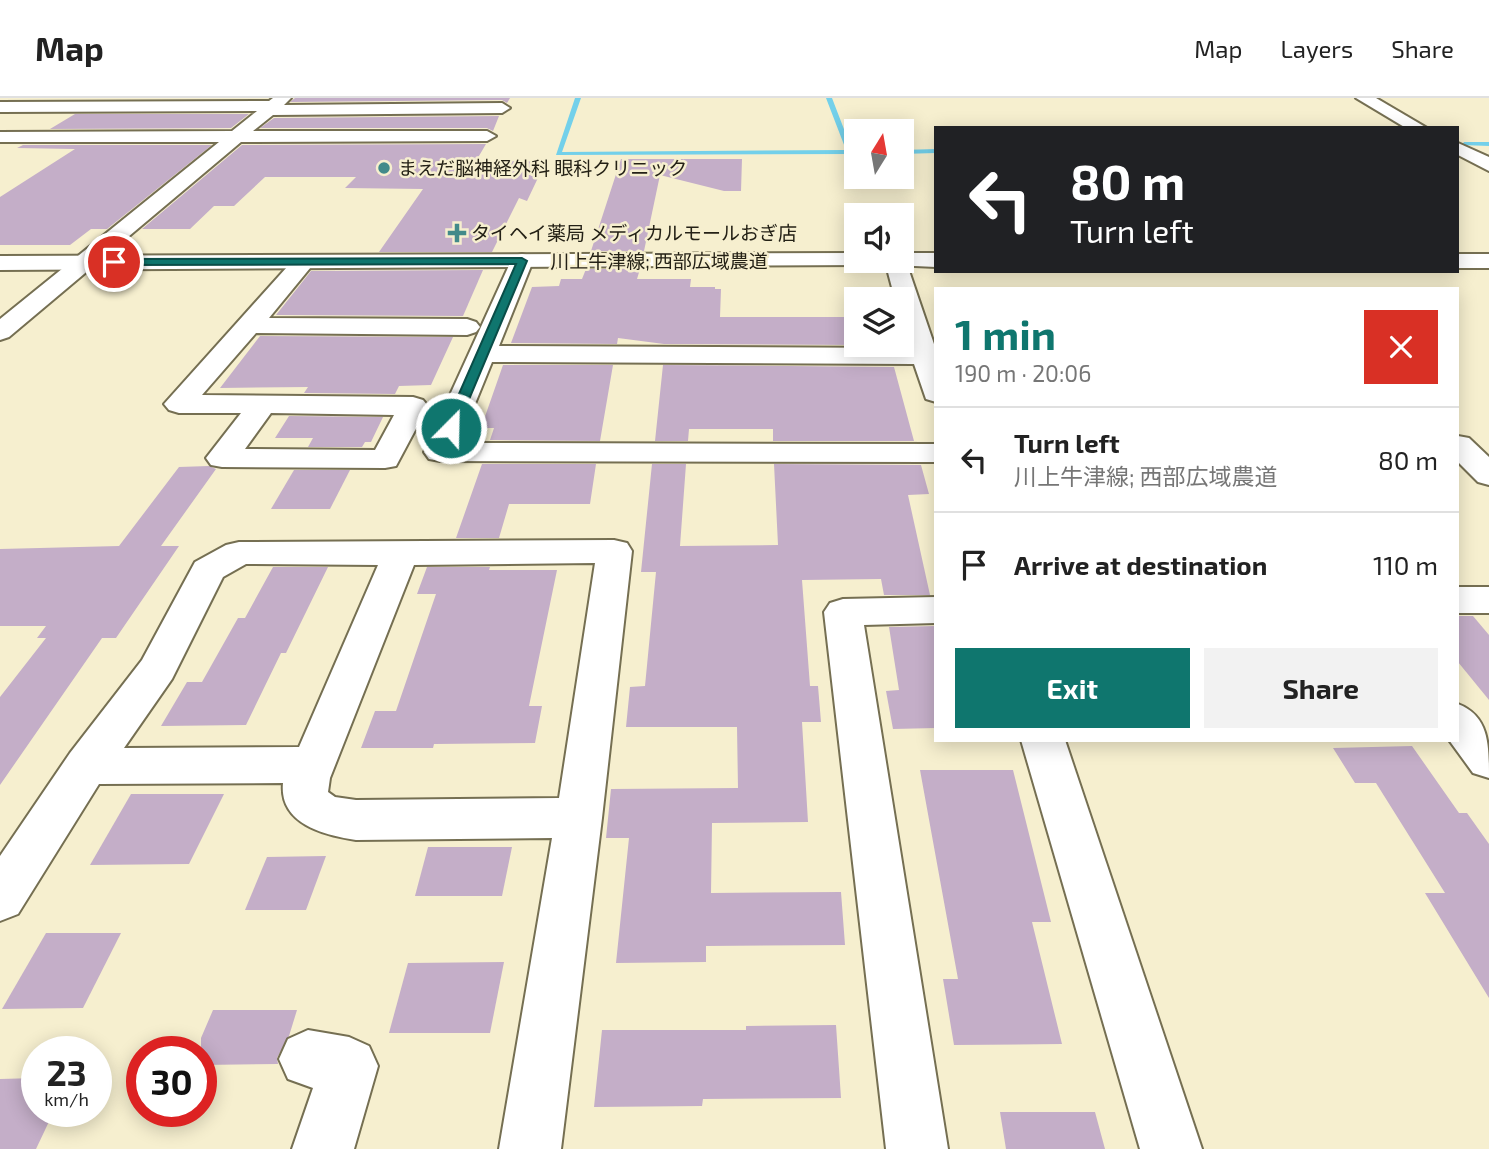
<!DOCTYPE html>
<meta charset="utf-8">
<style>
:root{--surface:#fff;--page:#f2f2f2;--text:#222;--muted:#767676;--line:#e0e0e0;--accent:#0f766e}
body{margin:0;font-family:"Exo 2","Noto Sans JP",sans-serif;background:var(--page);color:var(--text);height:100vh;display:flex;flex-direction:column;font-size:26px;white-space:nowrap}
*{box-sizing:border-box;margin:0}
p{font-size:23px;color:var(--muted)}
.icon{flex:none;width:38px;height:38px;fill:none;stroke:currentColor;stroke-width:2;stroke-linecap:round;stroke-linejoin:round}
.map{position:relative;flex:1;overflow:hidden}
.side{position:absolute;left:934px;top:189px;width:525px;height:455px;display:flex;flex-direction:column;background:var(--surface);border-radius:0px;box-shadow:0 4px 18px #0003}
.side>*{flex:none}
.top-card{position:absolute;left:934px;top:28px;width:525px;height:147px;border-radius:0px;box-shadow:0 4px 18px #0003;background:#202124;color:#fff;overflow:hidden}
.needle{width:46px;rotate:11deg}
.fabs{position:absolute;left:844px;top:21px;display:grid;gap:14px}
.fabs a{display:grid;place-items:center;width:70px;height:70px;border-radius:0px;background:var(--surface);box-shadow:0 4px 18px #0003;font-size:35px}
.speed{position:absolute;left:21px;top:938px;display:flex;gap:14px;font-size:35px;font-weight:700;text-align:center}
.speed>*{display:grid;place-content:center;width:91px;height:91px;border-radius:50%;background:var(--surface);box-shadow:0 4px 18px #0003;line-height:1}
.speed small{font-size:18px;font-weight:400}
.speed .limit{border:10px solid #d22;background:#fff;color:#111}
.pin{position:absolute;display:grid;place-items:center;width:60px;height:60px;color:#fff;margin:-30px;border:4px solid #fff;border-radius:50%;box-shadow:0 2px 7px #0007}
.me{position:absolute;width:77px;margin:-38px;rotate:23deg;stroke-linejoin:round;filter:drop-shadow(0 0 5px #0008)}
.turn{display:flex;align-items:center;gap:24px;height:147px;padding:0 21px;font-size:32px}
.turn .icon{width:91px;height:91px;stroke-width:2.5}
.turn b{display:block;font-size:49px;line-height:60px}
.round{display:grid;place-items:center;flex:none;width:74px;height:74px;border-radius:0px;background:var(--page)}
.head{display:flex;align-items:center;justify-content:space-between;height:119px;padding:0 21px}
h1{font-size:42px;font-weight:700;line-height:52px;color:var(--accent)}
.cta{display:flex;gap:14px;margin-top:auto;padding:14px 21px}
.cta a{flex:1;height:80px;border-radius:0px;background:var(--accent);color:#fff;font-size:28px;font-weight:700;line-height:80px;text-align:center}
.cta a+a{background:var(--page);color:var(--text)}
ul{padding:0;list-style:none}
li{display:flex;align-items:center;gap:21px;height:105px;padding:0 21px;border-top:2px solid var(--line)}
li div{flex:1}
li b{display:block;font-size:26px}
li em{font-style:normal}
header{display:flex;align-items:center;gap:42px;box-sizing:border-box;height:98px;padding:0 35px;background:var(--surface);border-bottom:2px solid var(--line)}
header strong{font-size:33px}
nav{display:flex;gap:38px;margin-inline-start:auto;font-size:24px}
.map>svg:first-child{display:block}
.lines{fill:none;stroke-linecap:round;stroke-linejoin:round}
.stream{fill:#73d0ea;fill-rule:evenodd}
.building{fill:#c4aec8}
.minor-casing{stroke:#756f52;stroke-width:4}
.secondary-casing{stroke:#756f52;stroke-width:4}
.minor{fill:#fff;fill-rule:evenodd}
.secondary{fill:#fff;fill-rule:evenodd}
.route{fill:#0f766e;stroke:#0a4d48;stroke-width:2}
.poi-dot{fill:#428a8a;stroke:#f6efcf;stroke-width:2.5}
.labels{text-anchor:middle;stroke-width:5;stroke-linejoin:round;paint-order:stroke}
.far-poi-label{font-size:19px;fill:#242116;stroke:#f6efcf;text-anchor:start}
.far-street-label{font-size:19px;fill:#242116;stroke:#f6efcf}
</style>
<header>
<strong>Map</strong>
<nav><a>Map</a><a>Layers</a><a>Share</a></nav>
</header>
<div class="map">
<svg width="1489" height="1051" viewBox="0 0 1489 1051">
<rect width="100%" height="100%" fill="#f6efcf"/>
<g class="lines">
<!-- stream -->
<g class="stream">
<polygon points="575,0 581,0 562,54 846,52 826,0 832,0 852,52 856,52 856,56 556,57"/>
<polygon points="1464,44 1489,44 1489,48 1462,47"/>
<polygon points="936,51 936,55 901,56 901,52"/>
</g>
</g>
<!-- building -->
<g class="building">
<polygon points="295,0 510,0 507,5 502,2 290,4"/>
<polygon points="75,16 249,16 231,30 50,31"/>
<polygon points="499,18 493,33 487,30 260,30 274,20"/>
<polygon points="486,46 476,63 546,63 527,103 519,100 492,154 379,154 423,91 345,90 356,79 265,79 234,108 214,108 190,131 142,131 242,47"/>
<polygon points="23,47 212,47 107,131 91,131 70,147 0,147 0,99 75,51 17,50"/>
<polygon points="621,61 742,61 741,93 724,93 660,77 644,153 591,153"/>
<polygon points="586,171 640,171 637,181 691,181 690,189 715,189 715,191 721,191 720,219 856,219 856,247 664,246 618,240 617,246 511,245 532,189 559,188 561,181 582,181"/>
<polygon points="483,172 463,218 276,217 311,173"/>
<polygon points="260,238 453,239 431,287 399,288 395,296 304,295 308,289 220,290"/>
<polygon points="503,267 613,267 600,343 490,342 494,330 481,330"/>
<polygon points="663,267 894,269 914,343 773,343 773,331 689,331 688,343 655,343"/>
<polygon points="289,318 383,319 371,344 365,344 362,349 308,349 313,340 275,340"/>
<polygon points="482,366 596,366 590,406 509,406 499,440 456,440"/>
<polygon points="652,366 686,366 680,448 778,447 774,366 921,367 929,396 908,397 930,497 884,497 881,481 802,482 810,588 818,588 821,624 802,624 808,724 712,725 711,795 841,794 845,847 706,848 706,864 616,865 629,740 606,740 611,691 738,690 737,629 626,629 630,589 645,588 656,474 641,474"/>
<polygon points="209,368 216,371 161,448 179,448 116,540 102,540 0,687 0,599 46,540 37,540 46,528 0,528 0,451 119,448 179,369"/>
<polygon points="294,372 350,372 330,411 271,411"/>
<polygon points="273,469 328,469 286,555 281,555 246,627 161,628 187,584 202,584 238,520 245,520"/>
<polygon points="427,469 490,469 489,472 557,472 529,608 542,608 535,645 434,646 433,650 361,650 375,613 396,613 436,496 417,496"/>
<polygon points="1458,518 1473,518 1489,537 1489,602 1458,564"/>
<polygon points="936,528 936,630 893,631 886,593 899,592 889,529"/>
<polygon points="1412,648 1459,715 1467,715 1489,746 1489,900 1425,795 1445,795 1376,685 1355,685 1333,650"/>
<polygon points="920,672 1013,672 1051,824 1032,824 1062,946 954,947 943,881 958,881"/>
<polygon points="131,696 224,696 189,766 90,767"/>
<polygon points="428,749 512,749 502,798 415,798"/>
<polygon points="326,758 306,812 245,812 267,759"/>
<polygon points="46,835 121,835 83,910 2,911"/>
<polygon points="504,864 490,935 389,935 408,865"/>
<polygon points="213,912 297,912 289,938 277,960 278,966 201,967 201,940"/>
<polygon points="836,927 841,1000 703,1001 702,1008 594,1009 602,932 746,932 746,928"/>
<polygon points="37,980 37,1013 54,1013 36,1051 0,1051 0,981"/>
<polygon points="1000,1014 1095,1014 1105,1051 1006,1051"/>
</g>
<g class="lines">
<!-- minor casing -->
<g class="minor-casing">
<g id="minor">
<polygon points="273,0 291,0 284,7 502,5 510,10 502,15 273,17 253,33 487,33 496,38 487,43 241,44 9,239 0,242 0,221 219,44 0,44 0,34 232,33 257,13 0,14 0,4 269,3"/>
<polygon points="1356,0 1376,0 1427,30 1406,30"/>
<polygon points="1458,45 1489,59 1489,73 1458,57"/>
<polygon points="522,156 530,158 533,163 499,248 909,250 901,222 901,201 895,201 885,163 901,163 901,157 904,158 936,252 936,304 926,301 914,266 492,264 459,345 936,346 936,364 440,363 429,361 424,354 511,163 514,158"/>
<path d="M304 157 312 159 315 164 269 220 467 221 476 224 480 229 476 234 467 237 256 235 202 297 413 299 423 302 428 308 396 368 385 370 222 369 211 367 206 360 241 315H179L169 312 164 306 296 159ZM271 315 394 317 375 352 245 351Z"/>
<polygon points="1458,338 1469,340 1489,359 1489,387 1478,384 1458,364"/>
<path d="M614 442 627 445 632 453 602 720 561 1051H499L552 740 356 742C324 737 279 726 283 685L99 686 18 816 0 823V758L70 655 142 562 195 464 226 447 239 444ZM595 465 559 700 356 702 335 699 328 694 330 680 414 467ZM246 466 378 467 299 649 124 650 172 581 223 479Z"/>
<rect x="1458" y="489" width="31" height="26"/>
<polygon points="936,499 936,525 864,527 948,1051 886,1051 824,514 830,505 843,501"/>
<path d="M1458 606C1489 618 1489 646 1489 680L1473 675 1449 642H1458Z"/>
<polygon points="1021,642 1065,642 1202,1051 1140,1051"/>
<polygon points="308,932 349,939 369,948 378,968 354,1051 292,1051 313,990 288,981 279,961 288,941"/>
</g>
</g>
<!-- secondary casing -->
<g class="secondary-casing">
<g id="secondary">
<polygon points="856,155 856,163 867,163 864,167 0,172 0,158"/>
<polygon points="901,155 936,155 936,169 893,167 890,163 901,163"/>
<rect x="1458" y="156" width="31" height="14"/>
</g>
</g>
<!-- minor -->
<use href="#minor" class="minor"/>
<!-- secondary -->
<use href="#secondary" class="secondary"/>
</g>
<!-- route -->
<polygon class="route" points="522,160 527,163 457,330 451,333 444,330 516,166 114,167 109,164 114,161"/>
<!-- markers -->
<g class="poi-dot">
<circle cx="384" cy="70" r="7"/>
<path d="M453.5 124.5h7v7h7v7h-7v7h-7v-7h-7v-7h7z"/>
</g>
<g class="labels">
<!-- far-poi labels -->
<g class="far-poi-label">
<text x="398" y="77">まえだ脳神経外科 眼科クリニック</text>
<text x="471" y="142">タイヘイ薬局 メディカルモールおぎ店</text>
</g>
<!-- far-street labels -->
<g class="far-street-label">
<text x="659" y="170">川上牛津線; 西部広域農道</text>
</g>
</g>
</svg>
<div class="fabs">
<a><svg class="needle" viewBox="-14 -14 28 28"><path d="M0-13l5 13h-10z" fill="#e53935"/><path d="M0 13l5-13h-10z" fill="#767676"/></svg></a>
<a><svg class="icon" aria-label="sound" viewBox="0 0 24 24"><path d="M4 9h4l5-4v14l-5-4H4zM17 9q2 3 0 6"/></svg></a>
<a><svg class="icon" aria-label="layers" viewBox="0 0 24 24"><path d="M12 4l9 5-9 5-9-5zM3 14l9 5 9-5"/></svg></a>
</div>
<div class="speed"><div>23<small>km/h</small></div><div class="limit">30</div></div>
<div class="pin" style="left:114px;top:164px;background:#d93025"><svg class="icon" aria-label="arrive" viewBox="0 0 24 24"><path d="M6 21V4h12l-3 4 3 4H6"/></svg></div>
<svg class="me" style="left:451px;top:330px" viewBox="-20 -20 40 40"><circle r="17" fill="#0f766e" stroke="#fff" stroke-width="3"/><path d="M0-11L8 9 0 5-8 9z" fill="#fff"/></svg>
<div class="top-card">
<div class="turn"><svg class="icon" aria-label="left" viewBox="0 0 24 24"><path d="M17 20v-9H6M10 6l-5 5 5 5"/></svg><div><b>80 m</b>Turn left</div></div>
</div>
<section class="side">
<div class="head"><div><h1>1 min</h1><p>190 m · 20:06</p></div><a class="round" style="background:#d93025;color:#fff"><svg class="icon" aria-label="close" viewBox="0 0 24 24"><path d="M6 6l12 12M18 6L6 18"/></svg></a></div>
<ul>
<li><svg class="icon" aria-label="left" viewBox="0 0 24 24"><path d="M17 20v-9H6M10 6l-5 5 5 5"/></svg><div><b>Turn left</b><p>川上牛津線; 西部広域農道</p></div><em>80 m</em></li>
<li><svg class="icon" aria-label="arrive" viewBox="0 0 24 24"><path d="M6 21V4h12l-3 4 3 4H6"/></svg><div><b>Arrive at destination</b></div><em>110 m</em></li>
</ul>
<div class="cta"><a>Exit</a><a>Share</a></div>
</section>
</div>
